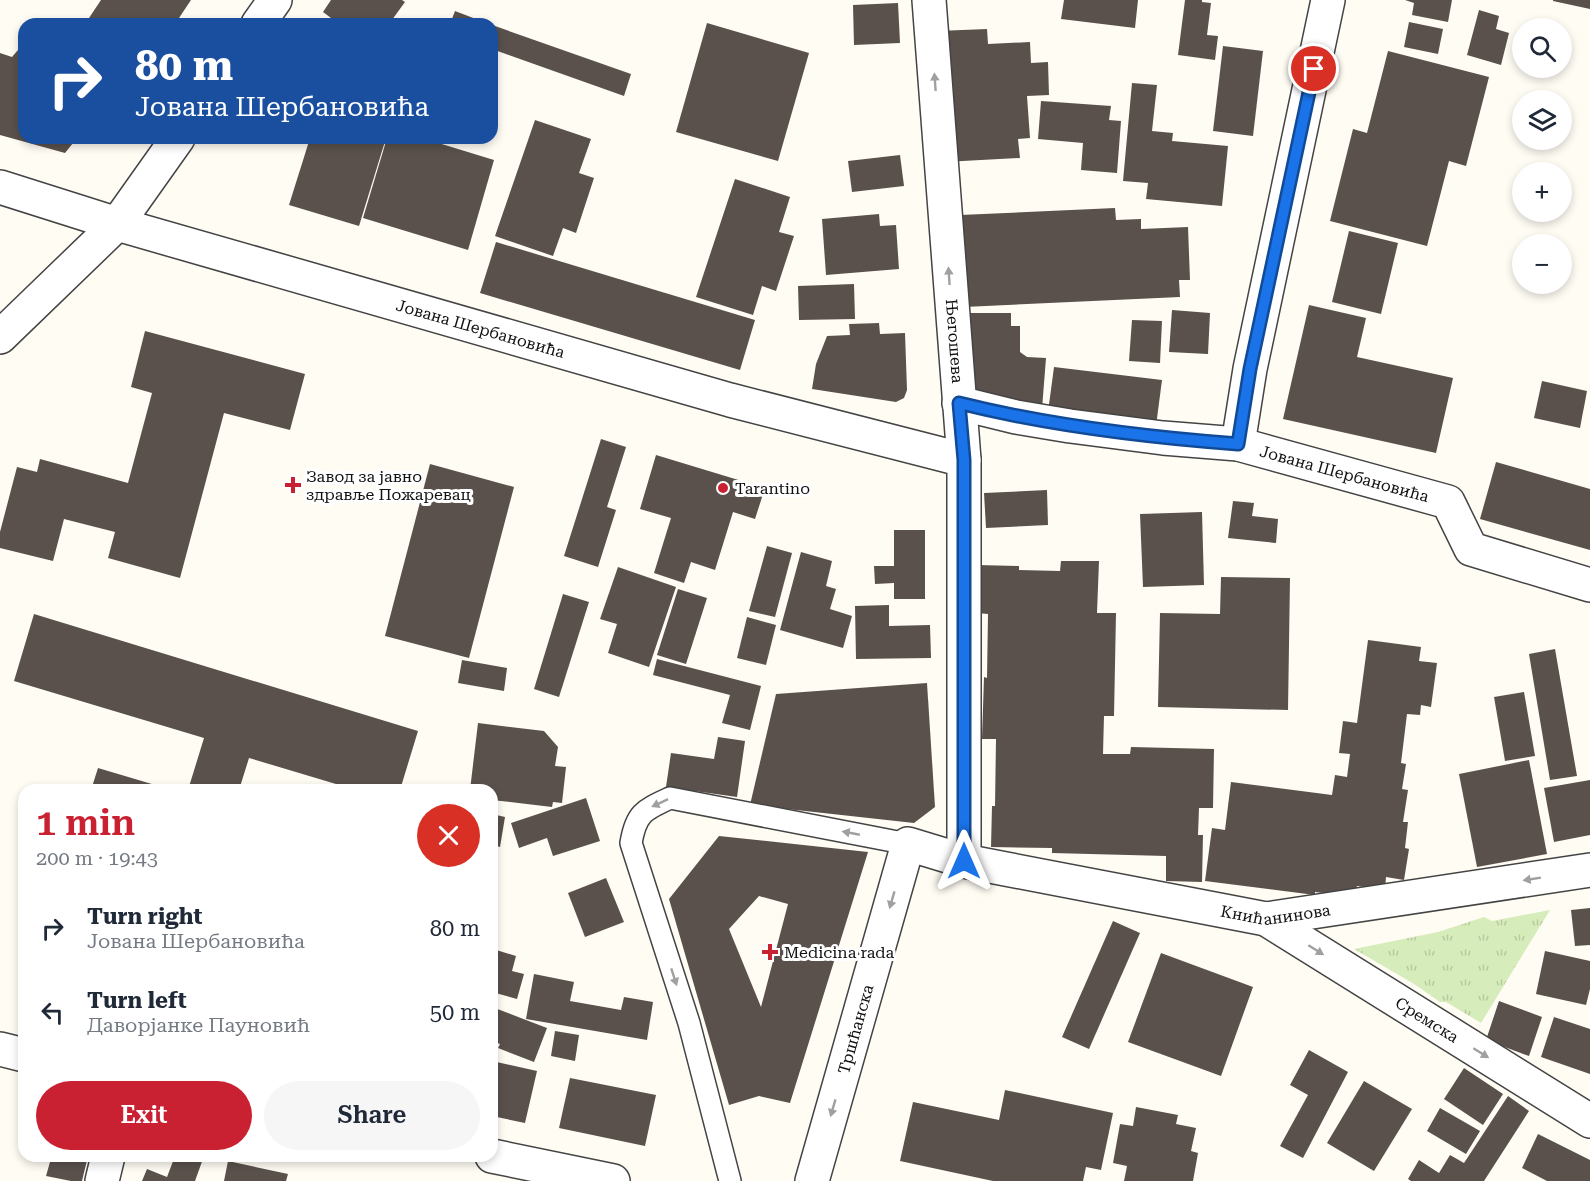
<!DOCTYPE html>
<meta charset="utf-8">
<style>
:root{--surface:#fff;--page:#f6f6f7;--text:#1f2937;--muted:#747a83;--accent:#c92032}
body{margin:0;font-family:"Roboto Serif",serif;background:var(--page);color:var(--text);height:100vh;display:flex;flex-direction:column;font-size:22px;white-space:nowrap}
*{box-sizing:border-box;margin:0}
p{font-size:20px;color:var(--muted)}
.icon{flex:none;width:33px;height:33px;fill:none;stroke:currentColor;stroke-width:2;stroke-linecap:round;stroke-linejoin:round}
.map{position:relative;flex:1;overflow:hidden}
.side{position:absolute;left:18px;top:784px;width:480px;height:378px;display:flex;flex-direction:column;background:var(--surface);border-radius:18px;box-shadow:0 3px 9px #0003}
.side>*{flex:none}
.top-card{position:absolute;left:18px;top:18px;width:480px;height:126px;border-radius:18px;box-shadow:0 3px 9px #0003;background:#1a4fa0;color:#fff;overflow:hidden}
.buttons{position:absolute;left:1512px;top:18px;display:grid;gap:12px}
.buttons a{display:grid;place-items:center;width:60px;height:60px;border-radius:50%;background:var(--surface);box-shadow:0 3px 9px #0003;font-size:30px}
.pin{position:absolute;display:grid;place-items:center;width:51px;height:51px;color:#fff;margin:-26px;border:3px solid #fff;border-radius:50%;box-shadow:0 2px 6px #0007}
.me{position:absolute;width:66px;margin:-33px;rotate:0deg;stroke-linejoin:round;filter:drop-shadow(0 0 4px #0008)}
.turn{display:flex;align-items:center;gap:21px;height:126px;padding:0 18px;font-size:27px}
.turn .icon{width:78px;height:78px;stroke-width:2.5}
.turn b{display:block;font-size:42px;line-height:51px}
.round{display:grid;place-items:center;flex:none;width:63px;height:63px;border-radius:32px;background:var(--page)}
.overview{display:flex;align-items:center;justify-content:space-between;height:102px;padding:0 18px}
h1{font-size:36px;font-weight:600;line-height:45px;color:var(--accent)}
.button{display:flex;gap:12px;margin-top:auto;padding:12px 18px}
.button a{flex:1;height:69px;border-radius:36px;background:var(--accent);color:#fff;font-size:24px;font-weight:600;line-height:69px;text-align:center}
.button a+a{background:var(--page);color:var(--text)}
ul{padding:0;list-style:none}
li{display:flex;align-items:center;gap:18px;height:84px;padding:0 18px}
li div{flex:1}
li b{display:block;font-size:22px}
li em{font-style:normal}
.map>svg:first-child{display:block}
.park{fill:url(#park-tufts)}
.building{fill:#5a514c;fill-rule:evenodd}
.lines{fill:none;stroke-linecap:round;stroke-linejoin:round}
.service-casing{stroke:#444;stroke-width:24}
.minor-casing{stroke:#444;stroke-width:36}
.service{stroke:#fff;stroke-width:21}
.minor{stroke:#fff;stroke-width:33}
.oneway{fill:#a0a0a0}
.route-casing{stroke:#114b97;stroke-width:15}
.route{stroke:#1a73e8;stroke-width:10}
.poi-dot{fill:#c92032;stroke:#fff;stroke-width:2}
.labels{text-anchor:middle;stroke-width:6;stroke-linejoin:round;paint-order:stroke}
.street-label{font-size:16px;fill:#111;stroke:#fff}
.poi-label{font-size:16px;fill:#111;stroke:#fff;text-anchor:start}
</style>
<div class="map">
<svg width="1590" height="1181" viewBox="0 0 1590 1181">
<defs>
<pattern id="park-tufts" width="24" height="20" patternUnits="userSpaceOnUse" patternTransform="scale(1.5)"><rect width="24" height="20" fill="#d7ecbb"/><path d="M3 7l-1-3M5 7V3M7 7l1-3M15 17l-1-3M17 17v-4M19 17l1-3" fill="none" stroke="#b8c9a0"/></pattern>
</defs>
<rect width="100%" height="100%" fill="#fffcf4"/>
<!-- park -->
<polygon class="park" points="1550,910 1481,1023 1446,1002 1440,1002 1414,984 1354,949 1438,932 1484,917 1492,921"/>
<!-- building -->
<g class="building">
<polygon points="101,0 191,0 175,24 85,24"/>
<polygon points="331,0 402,0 405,2 389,24 339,24 323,12"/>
<polygon points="1064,0 1138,0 1135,28 1061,19"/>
<polygon points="1185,0 1202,0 1202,2 1211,3 1207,35 1218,36 1215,60 1178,55"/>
<polygon points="1405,0 1452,0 1448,22 1412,15 1414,3"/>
<polygon points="1553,0 1590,0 1590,9 1553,1"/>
<polygon points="898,3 900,43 854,45 853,5"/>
<polygon points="1479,10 1499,16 1496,29 1509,33 1501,65 1467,55"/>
<polygon points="455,11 489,24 450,24"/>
<polygon points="1409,22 1443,29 1438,54 1404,47"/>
<polygon points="707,23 809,53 778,161 676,132"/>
<polygon points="492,25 631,74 624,96 492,49"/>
<polygon points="987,29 988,44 1030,42 1031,63 1048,62 1049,95 1027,96 1030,138 1018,139 1020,158 944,162 937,31"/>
<polygon points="24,43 24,138 77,138 65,153 0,135 0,53 12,57"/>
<polygon points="1223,46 1263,51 1253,136 1213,131"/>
<polygon points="1388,51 1489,77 1466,166 1449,161 1427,246 1330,221 1353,129 1367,133"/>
<polygon points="1132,83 1157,85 1152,131 1173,133 1172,141 1228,146 1222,206 1146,199 1148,183 1123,181"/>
<polygon points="1041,101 1111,106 1109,120 1121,121 1117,173 1081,170 1083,143 1038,139"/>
<polygon points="535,120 591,139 579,173 594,178 576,233 563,228 553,256 495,236"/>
<polygon points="310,138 386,138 359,226 289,205"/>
<polygon points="387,138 422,138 494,160 468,250 363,218"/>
<polygon points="900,155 904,186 852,192 848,161"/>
<polygon points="735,179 790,197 779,232 794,236 776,291 762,286 753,315 696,297"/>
<polygon points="1115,208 1116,220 1141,219 1141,229 1188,227 1190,280 1179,280 1180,297 964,307 960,215"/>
<polygon points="879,214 880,226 896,225 899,269 826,275 822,219"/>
<polygon points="1349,231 1398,243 1381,314 1332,302"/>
<polygon points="496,242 755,320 740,370 480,293"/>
<polygon points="854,284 855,319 799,320 798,286"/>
<polygon points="1309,305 1366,318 1357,357 1453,378 1436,453 1283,419"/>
<polygon points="1172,310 1210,313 1208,354 1169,352"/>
<polygon points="966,313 1011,313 1011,326 1020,326 1020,352 1027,357 1046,358 1042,409 977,404"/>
<polygon points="1132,320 1162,321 1160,363 1129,361"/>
<polygon points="879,323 880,334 905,333 907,390 904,398 896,402 812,389 816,364 827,336 850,335 849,324"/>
<polygon points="145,331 305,374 290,430 224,413 180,578 108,558 115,532 64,519 53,561 0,548 0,532 17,467 37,472 40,459 128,483 152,393 131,387"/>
<polygon points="1054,367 1162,380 1156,426 1048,412"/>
<polygon points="1542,381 1587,391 1580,428 1534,418"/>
<polygon points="601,439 626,447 607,507 616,510 598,567 564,556"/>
<polygon points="656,455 765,488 755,519 733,512 715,570 691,562 684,583 654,573 671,518 640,509"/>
<polygon points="1496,462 1590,489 1590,550 1480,519"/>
<polygon points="430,464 514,487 469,658 385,636"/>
<polygon points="1047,490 1048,525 986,528 984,493"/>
<polygon points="1233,501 1254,503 1252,516 1278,519 1276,543 1228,538"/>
<polygon points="1202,512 1204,585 1143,587 1140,514"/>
<polygon points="894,530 925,530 925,599 894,599 894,583 875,584 874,566 894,566"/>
<polygon points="767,546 792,553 775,617 749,611"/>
<polygon points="801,552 832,561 826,586 836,589 830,609 852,616 843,648 780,630"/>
<polygon points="1061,561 1099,561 1097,613 1116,613 1114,716 1104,716 1103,754 1130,754 1131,747 1214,749 1213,808 1199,808 1198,835 1203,835 1202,882 1166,881 1166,856 1052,853 1052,848 991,847 992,806 995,806 996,739 982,739 984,677 987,678 988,614 976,613 977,565 1019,566 1019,570 1060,571"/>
<polygon points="618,567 676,587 649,667 608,653 617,624 600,619"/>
<polygon points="1221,577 1290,578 1288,710 1158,707 1160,613 1220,614"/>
<polygon points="678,589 707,598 686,664 657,655"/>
<polygon points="563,594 589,602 559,697 534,689"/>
<polygon points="889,605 889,626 930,625 931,658 856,659 855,606"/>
<polygon points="34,614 418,731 400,790 356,790 249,758 239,790 188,790 204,738 14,681"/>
<polygon points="747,617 776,625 766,665 737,658"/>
<polygon points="1368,640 1421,647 1419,661 1437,663 1431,707 1421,705 1420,715 1407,714 1401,763 1406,764 1402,789 1408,790 1403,822 1408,822 1405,848 1409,849 1404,880 1386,877 1385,890 1357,886 1355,897 1315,892 1315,895 1205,881 1212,828 1225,830 1231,782 1332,795 1335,775 1347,777 1350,754 1339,753 1343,721 1357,723"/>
<polygon points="1555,649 1577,776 1550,780 1529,654"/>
<polygon points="657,659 761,686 750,730 722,723 730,695 653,675"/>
<polygon points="462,660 507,668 504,691 458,683"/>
<polygon points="927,683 935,807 914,823 750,805 776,694"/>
<polygon points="1524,692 1535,756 1505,761 1494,697"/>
<polygon points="478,723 544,731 558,747 555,766 566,767 562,803 553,802 552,807 492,800 492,790 470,790"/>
<polygon points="718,737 745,741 737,797 666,787 671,753 714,759"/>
<polygon points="1529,760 1547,854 1477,867 1459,774"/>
<polygon points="98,768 172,790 91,790"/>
<polygon points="1590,780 1590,835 1554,842 1544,788"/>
<polygon points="586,798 600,841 553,856 547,838 519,848 511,823"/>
<polygon points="492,814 505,817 500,847 492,845"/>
<path d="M719 836 868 852 790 1103 759 1096 729 1105 669 899ZM759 896 788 904 761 1007 729 929Z"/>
<polygon points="606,878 624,922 585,937 568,893"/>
<polygon points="1590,908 1590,945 1575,946 1571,910"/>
<polygon points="1113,921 1140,933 1089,1049 1062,1037"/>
<polygon points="493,949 516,956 512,971 524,974 517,999 492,992"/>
<polygon points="1545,951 1590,961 1590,989 1586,1005 1536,994"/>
<polygon points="1161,953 1253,987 1221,1076 1128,1042"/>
<polygon points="534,974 574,982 570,1001 621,1010 624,997 653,1002 647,1040 526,1019"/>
<polygon points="1499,1001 1542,1017 1529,1056 1486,1040"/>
<polygon points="492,1007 547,1028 534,1062 498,1048 500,1044 492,1041"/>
<polygon points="1554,1017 1590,1029 1590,1074 1541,1057"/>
<polygon points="555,1031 579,1035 575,1061 551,1056"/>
<polygon points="1309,1050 1348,1072 1303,1158 1280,1146 1308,1095 1290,1085"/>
<polygon points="492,1061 537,1071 525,1123 492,1116"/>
<polygon points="1464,1068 1503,1094 1483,1125 1444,1099"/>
<polygon points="570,1078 656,1095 645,1146 559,1128"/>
<polygon points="1364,1081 1412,1109 1374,1171 1327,1143"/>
<polygon points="1005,1090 1113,1113 1101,1170 1086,1167 1083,1181 993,1181 900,1161 913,1102 999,1120"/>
<polygon points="1508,1096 1529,1111 1484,1181 1411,1181 1408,1179 1419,1160 1439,1173 1450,1155 1464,1163"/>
<polygon points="1136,1107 1178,1115 1176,1124 1196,1128 1191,1151 1198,1153 1193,1181 1124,1181 1127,1166 1113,1163 1120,1124 1133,1126"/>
<polygon points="1440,1108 1480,1131 1466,1154 1427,1131"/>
<polygon points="1538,1134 1590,1160 1590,1181 1547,1181 1522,1168"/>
<polygon points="29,1156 88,1156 82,1181 71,1181 46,1176 50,1162"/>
<polygon points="175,1156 204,1156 195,1181 142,1181 147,1169 167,1177"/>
<polygon points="228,1161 288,1174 286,1181 224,1181"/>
</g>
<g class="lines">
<!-- service casing -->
<g class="service-casing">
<path id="service" d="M730 1181 689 1023 631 843C636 813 644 810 670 798L908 844"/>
</g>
<!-- minor casing -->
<g class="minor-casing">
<g id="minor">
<path id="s1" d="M929 0 964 460V861"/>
<polyline points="258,24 275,0"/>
<path id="s2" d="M0 187 117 224 730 400 964 460"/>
<polyline points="0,337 117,224 178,138"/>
<path id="s3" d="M959 403 1016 417 1070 426 1163 438 1238 444 1448 502 1471 549 1590 585"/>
<polyline points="1238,444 1250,369 1328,0"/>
<path id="s4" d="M1266 919 1590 1121"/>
<polyline points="0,1049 24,1055"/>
<polyline points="492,1156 613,1181"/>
<polyline points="102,1181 108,1156"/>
<path id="s5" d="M812 1181 908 844 964 861 1266 919 1590 870"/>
</g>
</g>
<!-- service -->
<use href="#service" class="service"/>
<!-- minor -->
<use href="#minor" class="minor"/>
</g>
<!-- one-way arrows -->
<defs><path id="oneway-solid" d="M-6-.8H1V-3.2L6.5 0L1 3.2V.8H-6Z" transform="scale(1.5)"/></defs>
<g class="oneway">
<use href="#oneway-solid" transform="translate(935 82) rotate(-94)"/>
<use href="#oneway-solid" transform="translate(949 276) rotate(-94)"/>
<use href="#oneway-solid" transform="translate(660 803) rotate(155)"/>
<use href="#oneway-solid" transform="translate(851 833) rotate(-169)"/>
<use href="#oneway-solid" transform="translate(1532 879) rotate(171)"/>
<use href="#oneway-solid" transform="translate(892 900) rotate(106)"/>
<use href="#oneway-solid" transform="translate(1316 950) rotate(32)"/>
<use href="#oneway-solid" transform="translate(674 977) rotate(72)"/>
<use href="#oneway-solid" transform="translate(1481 1053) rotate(32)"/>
<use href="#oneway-solid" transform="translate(833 1108) rotate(106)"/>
</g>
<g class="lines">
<!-- route casing -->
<g class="route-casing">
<path id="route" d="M964 861V460L959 403C1051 426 1144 437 1238 444L1250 369 1314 69"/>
</g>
<!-- route -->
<use href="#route" class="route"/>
</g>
<!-- markers -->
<g class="poi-dot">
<path d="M290 476h6v6h6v6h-6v6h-6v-6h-6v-6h6z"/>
<circle cx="723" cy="488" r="6"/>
<path d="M767 943h6v6h6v6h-6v6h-6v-6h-6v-6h6z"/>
</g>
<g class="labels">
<!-- street labels -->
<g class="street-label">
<text dy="6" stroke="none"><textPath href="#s2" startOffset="501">Јована Шербановића</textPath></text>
<text dy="6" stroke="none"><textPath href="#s1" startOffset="342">Његошева</textPath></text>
<text dy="6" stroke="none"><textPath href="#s3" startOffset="393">Јована Шербановића</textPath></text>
<text dy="6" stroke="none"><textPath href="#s5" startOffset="726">Книћанинова</textPath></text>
<text dy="6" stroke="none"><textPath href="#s4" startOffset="190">Сремска</textPath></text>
<text dy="6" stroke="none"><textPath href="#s5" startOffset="158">Тршћанска</textPath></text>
</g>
<!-- poi labels -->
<g class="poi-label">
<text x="306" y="482">Завод за јавно<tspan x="306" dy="18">здравље Пожаревац</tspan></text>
<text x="735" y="494">Tarantino</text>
<text x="784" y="958">Medicina rada</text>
</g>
</g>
</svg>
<div class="buttons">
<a><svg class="icon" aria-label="search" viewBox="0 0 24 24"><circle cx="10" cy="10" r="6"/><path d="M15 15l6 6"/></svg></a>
<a><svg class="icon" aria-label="layers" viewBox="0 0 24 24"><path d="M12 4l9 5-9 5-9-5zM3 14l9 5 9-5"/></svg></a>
<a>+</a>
<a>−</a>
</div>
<div class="pin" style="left:1314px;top:69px;background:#d93025"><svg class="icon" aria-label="arrive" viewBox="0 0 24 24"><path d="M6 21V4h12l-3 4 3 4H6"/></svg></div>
<svg class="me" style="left:964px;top:861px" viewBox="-20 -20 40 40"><path d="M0-17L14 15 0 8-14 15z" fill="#1a73e8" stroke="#fff" stroke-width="4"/></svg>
<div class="top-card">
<div class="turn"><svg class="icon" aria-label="right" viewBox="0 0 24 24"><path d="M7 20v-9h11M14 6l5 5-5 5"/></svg><div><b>80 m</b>Јована Шербановића</div></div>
</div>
<section class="side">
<div class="overview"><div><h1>1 min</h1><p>200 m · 19:43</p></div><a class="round" style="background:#d93025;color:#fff"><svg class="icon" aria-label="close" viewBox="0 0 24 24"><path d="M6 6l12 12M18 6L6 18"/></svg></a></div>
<ul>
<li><svg class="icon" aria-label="right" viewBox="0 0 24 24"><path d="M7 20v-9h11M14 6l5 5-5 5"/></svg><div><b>Turn right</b><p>Јована Шербановића</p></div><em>80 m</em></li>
<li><svg class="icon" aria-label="left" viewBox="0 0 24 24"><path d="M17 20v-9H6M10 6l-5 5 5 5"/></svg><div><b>Turn left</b><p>Даворјанке Пауновић</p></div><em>50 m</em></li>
</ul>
<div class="button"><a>Exit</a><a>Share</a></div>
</section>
</div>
